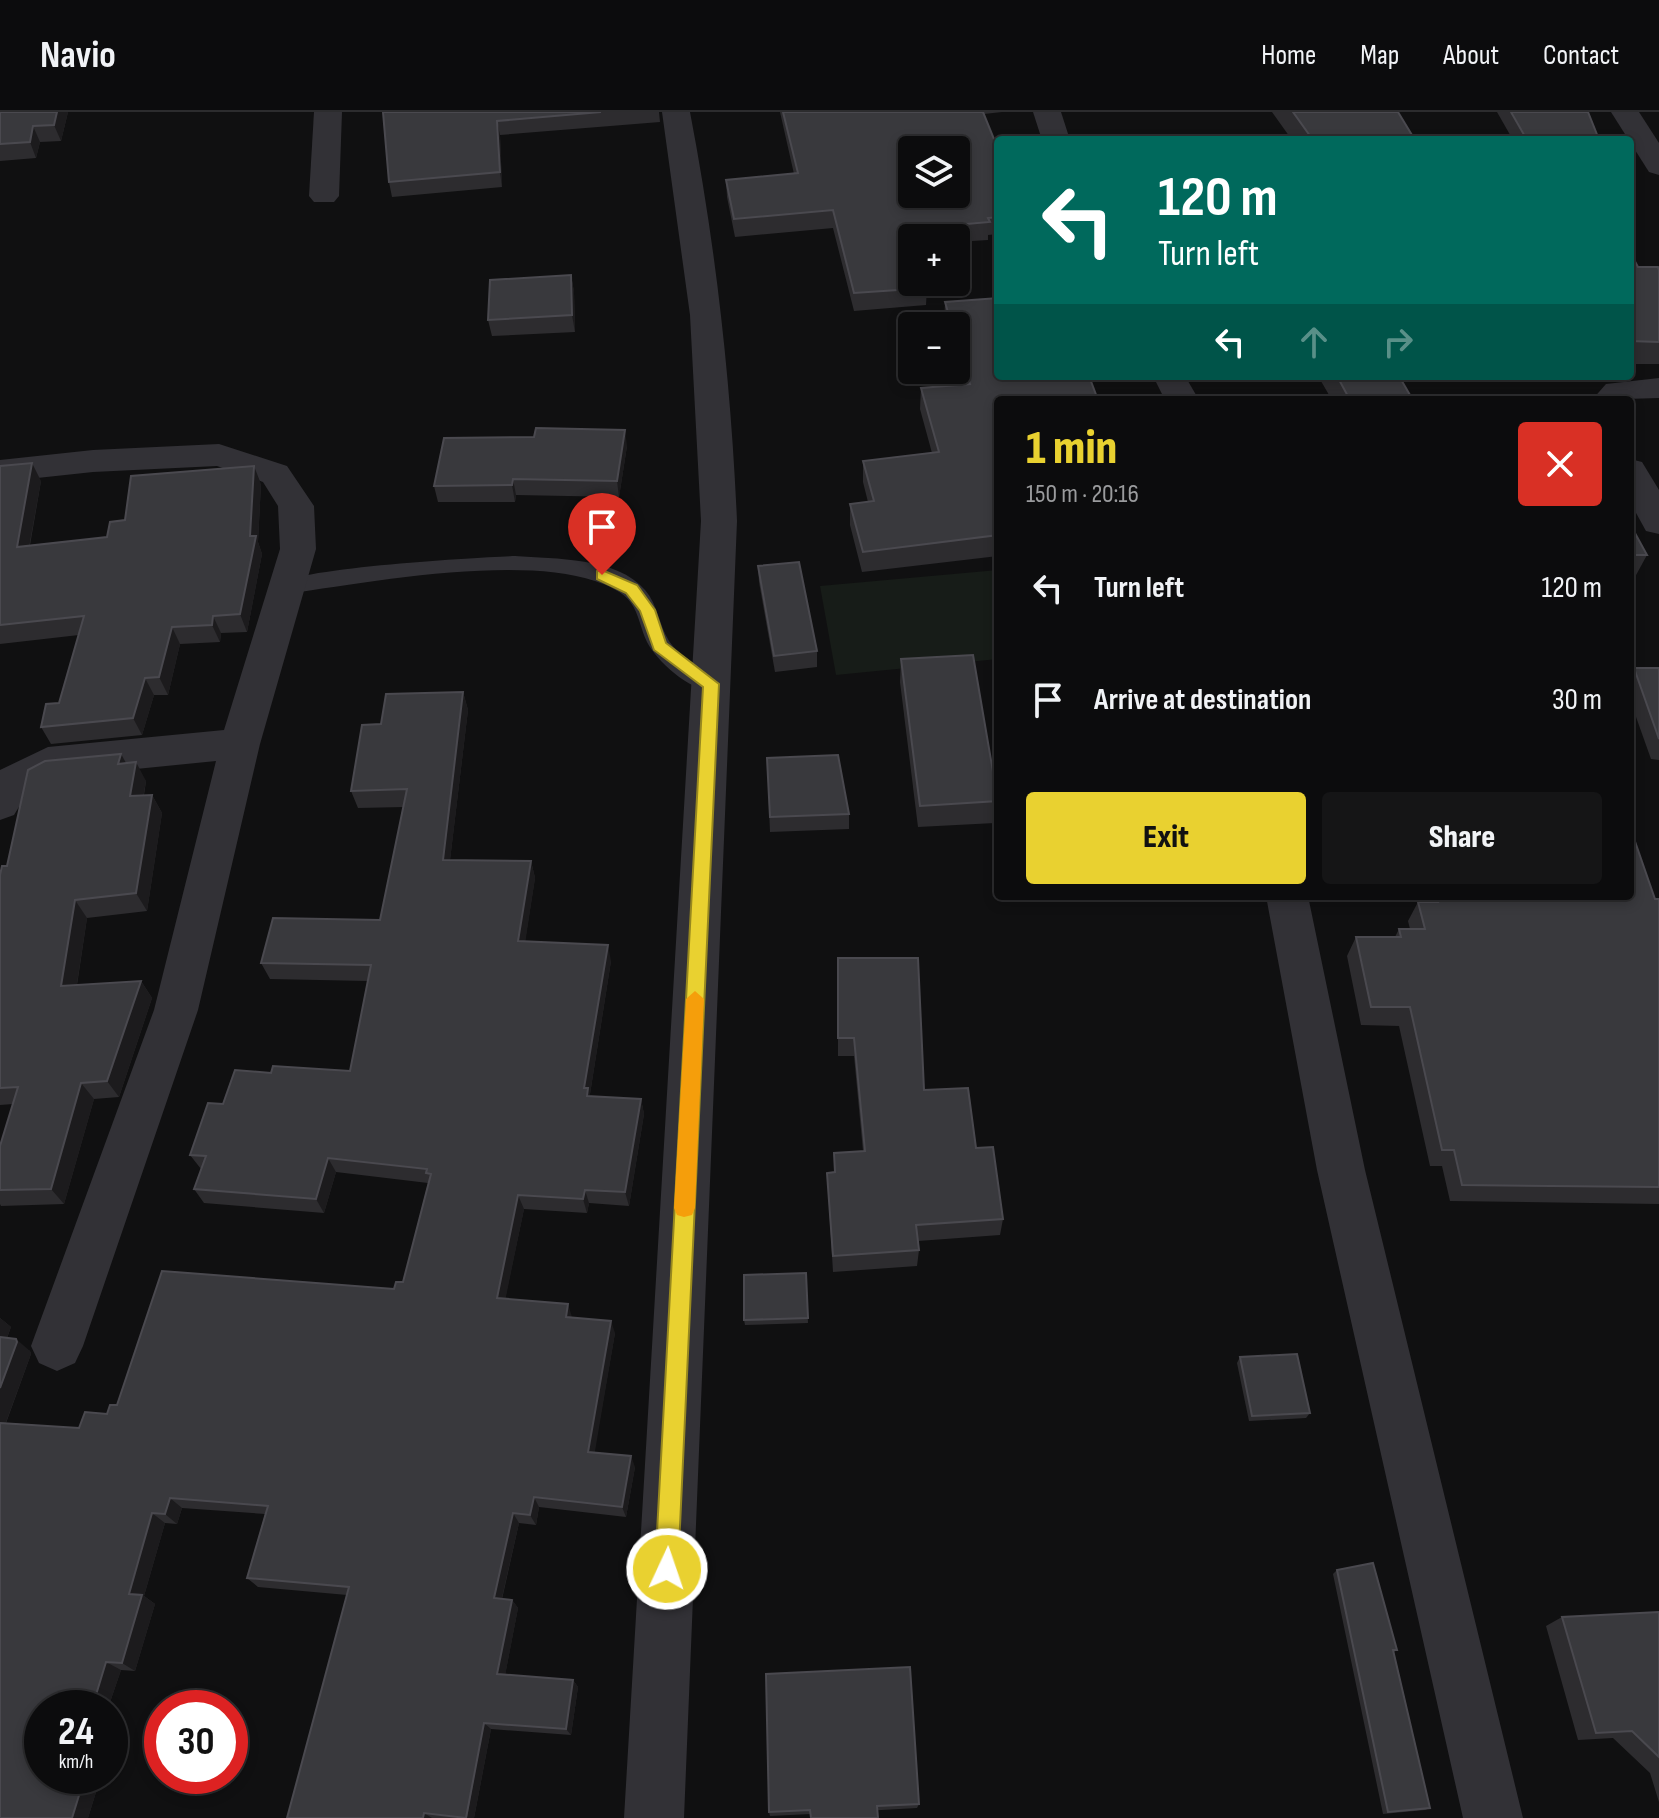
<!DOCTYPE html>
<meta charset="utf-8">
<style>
:root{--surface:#0c0c0d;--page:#151516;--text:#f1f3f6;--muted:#9a9b9d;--line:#2c2c2e;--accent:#e9d130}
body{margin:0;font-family:"Sofia Sans Condensed",sans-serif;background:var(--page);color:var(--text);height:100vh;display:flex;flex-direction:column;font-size:30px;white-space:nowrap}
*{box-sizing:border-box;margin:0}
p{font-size:26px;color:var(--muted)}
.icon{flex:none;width:44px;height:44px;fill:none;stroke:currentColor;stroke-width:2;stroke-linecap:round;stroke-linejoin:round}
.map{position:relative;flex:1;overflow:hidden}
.panel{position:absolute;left:994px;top:284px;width:640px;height:504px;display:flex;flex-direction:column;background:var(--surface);border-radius:8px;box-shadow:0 4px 12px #0003,0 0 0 2px var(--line)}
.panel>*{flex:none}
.banner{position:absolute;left:994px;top:24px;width:640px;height:244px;border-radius:8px;box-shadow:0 4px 12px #0003,0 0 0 2px var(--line);background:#00695c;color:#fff;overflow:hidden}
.tools{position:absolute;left:898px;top:24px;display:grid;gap:16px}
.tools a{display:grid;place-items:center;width:72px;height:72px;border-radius:8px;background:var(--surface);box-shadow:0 4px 12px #0003,0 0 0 2px var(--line);font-size:40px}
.speed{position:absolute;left:24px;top:1578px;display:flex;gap:16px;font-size:40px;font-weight:700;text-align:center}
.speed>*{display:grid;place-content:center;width:104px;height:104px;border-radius:50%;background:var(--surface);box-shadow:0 4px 12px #0003,0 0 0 2px var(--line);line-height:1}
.speed small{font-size:20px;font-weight:400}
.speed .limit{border:12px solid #d22;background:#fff;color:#111}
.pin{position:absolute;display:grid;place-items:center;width:68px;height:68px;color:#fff;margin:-82px -34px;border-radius:50% 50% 50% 0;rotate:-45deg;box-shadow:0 0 8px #0007}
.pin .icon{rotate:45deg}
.me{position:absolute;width:88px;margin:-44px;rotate:3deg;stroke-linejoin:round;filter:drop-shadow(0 0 6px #0008)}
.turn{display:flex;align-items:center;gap:28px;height:168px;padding:0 32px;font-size:36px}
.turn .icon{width:104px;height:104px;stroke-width:2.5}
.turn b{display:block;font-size:56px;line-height:68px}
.lanes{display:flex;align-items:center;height:76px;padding:0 32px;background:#0003;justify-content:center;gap:40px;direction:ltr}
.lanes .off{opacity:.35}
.round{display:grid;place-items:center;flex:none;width:84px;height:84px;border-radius:8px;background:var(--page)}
.headline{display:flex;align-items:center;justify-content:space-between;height:136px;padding:0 32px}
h1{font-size:48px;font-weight:800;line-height:60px;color:var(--accent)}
.button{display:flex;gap:16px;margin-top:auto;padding:16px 32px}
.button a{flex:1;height:92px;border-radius:8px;background:var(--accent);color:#111;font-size:32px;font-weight:800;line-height:92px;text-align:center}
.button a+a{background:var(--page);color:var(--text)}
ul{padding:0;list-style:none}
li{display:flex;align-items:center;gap:24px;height:112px;padding:0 32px}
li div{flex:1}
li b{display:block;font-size:30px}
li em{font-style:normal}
header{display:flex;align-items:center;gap:48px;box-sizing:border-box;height:112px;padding:0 40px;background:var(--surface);border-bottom:2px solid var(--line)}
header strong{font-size:38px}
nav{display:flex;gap:44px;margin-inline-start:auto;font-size:28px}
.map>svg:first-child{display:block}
.green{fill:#171c18}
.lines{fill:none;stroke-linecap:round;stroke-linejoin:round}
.lane{fill:#323136;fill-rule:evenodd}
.street{fill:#323136;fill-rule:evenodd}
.wall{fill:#2d2c2f}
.shaded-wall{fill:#1c1b1d}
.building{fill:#39393d;stroke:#4a494f;stroke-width:2;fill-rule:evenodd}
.route{fill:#e9d130;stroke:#97881f;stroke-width:2}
.slow{fill:#f59e0b}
</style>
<header>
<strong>Navio</strong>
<nav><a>Home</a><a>Map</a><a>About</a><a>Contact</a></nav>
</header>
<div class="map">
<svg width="1659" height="1706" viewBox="0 0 1659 1706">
<rect width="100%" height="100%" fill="#101011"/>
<!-- green -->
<polygon class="green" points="998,458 998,547 836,563 820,474"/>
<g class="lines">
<!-- lane -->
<path class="lane" d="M515 444C555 447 617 445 645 478 658 493 659 513 669 529 680 546 703 556 719 566L722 572 719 578C696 585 657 550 647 530 641 518 639 502 631 491 624 480 607 473 595 469 517 443 370 470 287 482L276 474C287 456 484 445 515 444Z"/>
<!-- street -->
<g class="street">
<polygon points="314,0 342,0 339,84 334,90 314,90 309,84"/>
<path d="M662 0H690C716 136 731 271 737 409L684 1706H624L701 409 690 203Z"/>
<polygon points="1033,0 1061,0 1070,28 1042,28"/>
<polygon points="1611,0 1639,0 1659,31 1659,63 1649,60"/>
<polygon points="1153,264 1185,264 1199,288 1165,288"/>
<polygon points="1659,266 1659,286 1592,288 1606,272"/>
<polygon points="219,332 287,354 314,394 316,437 260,632 198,898 83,1234 75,1251 57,1259 39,1251 31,1234 154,898 216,649 56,665 28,680 14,703 0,708 0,658 48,635 224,618 280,437 278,394 263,370 217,354 93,360 0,370 0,348 93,338"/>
<polygon points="1630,347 1642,350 1659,378 1659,422 1646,419 1630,390"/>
<polygon points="1266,784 1308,784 1365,1058 1523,1706 1463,1706 1317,1058"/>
</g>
</g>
<!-- wall -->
<g class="wall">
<polygon points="0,0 68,0 61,29 40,30 36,46 0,49"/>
<polygon points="383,0 659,0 660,10 500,23 502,75 392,85 389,70"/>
<polygon points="780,0 1002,0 984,2 998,37 998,122 988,123 988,128 956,130 956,126 912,126 927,176 926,193 854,199 833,116 735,125 727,85 726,68 794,62"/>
<polygon points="1272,0 1398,0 1415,28 1292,28"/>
<polygon points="1497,0 1588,0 1598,25 1597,28 1513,28"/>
<polygon points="1630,140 1638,155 1659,158 1659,252 1630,252"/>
<polygon points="571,163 574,180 575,220 492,224 488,208"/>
<polygon points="945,190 998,288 998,444 862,460 850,413 850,392 868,390 863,370 863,349 932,341 920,297 921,276 962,273 956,253 956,214 944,214"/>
<polygon points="1318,264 1399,264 1410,283 1444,288 1332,288"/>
<polygon points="627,334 619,385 516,383 515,390 438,390 434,374"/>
<polygon points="0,354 41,369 30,433 107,425 125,408 261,372 258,430 262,442 247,520 221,521 220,530 180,532 168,583 154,583 142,623 51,632 41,615 59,591 79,523 0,532"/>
<polygon points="1630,412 1647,443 1635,465 1630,464"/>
<polygon points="758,454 817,539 817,555 775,560 759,470"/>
<polygon points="901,547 998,689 995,711 918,715 900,570"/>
<polygon points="1634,556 1659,556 1659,648 1651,647 1630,588 1630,562"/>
<polygon points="463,580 468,598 450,748 531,749 535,766 525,829 611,849 590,982 590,984 641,987 644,1002 629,1094 589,1091 587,1101 524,1097 505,1187 572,1206 615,1221 594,1341 635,1355 626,1405 539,1395 536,1413 519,1411 502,1487 512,1488 518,1496 505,1563 573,1568 578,1575 571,1623 491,1617 474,1706 287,1706 347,1483 258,1475 247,1466 265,1402 182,1396 177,1412 165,1411 144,1484 155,1492 135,1559 121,1558 108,1596 42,1596 42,1664 101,1664 88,1706 0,1706 0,1206 11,1215 7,1226 30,1239 31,1242 6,1311 79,1316 107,1302 117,1293 394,1177 403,1170 428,1071 336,1060 324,1101 204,1091 194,1077 201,1057 190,1043 223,992 271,961 350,959 368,869 270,867 261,851 380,808 404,695 358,696 351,679 381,612"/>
<polygon points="121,642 126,651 146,669 144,683 152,683 162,701 147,799 87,806 77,873 141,869 152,886 119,985 94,987 64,1092 1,1094 0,1092 0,1034 13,992 0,993 0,763 7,754"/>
<polygon points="767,646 849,702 849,717 770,720"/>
<polygon points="1431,784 1630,784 1659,787 1659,1092 1450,1089 1442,1054 1430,1054 1399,914 1361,913 1347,844 1356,825 1395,825 1399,817 1410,817 1408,809 1418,790 1427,790"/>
<polygon points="838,846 924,978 976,1036 1003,1107 1000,1123 918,1129 919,1138 917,1154 833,1160 827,1061 834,1060 834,1041 863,1039 854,944 838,944"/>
<polygon points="806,1161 808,1211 745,1213 744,1208"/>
<polygon points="1240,1245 1310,1301 1306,1306 1249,1309 1237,1251"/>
<polygon points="1337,1458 1397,1538 1394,1540 1430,1696 1425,1698 1383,1702 1333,1462"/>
<polygon points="1659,1500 1659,1690 1650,1661 1613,1626 1578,1628 1546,1514 1562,1505"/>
<polygon points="919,1692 917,1696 811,1702 770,1704 769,1700"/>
</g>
<!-- shaded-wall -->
<g class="shaded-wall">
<polygon points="57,0 68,0 61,29 54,13"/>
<polygon points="497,9 500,23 502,75 500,60"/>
<polygon points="33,14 40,30 36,46 30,30"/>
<polygon points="571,163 574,180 575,220 572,203"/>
<polygon points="625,318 627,334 619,385 617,369"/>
<polygon points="32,351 41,369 26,452 17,435"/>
<polygon points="254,354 261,372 258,430 262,442 247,520 240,502 250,424"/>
<polygon points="513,367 516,383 515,390 512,373"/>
<polygon points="213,504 221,521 220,530 212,513"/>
<polygon points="172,515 180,532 168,583 159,565"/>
<polygon points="145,566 154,583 142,623 133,606"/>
<polygon points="463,580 468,598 448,765 443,748"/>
<polygon points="121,642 131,660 118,652"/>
<polygon points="136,650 146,669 140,703 130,684"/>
<polygon points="152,683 162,701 147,799 136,781"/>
<polygon points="531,749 535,766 523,845 518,829"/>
<polygon points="75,788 87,806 74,891 61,874"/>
<polygon points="608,833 611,849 590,982 592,991 591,998 584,976"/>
<polygon points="141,869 152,886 119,985 107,969"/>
<polygon points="81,971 94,987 64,1092 51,1077"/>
<polygon points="641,987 644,1002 629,1094 625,1080"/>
<polygon points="328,1046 336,1060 324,1101 316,1087"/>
<polygon points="585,1078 589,1091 587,1101 583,1087"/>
<polygon points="518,1083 524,1097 503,1199 497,1186"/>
<polygon points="568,1192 572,1205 570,1218 566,1205"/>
<polygon points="0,1206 11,1215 3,1236 0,1234"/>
<polygon points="611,1209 615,1221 593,1351 588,1340"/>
<polygon points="16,1227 30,1239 31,1242 2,1321 0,1319 0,1276"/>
<polygon points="631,1344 635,1355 626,1405 622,1395"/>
<polygon points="534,1385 539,1395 536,1413 530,1403"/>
<polygon points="170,1386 182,1396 177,1412 165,1402"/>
<polygon points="152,1401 165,1411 144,1484 155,1492 135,1559 122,1551 129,1482"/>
<polygon points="513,1401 519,1411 500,1494 494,1486"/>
<polygon points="512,1488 518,1496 504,1569 497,1562"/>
<polygon points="106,1550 121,1558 108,1596 92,1596"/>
<polygon points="573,1568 578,1575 571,1623 566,1617"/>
<polygon points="484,1611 491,1617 474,1706 467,1706"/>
<polygon points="85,1664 101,1664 88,1706 72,1706"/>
<polygon points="424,1701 432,1706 423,1706"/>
</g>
<!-- building -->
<g class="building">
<polygon points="0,0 57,0 54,13 33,14 30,30 0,32"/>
<polygon points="383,0 601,0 497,9 500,60 389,70"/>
<path d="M783 0H983L998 37V105L988 106 990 110 910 117 913 126 912 170H926L927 176 854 181 833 98 734 107 726 68 798 61ZM912 38H956V82H912Z"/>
<polygon points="1293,0 1398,0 1415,28 1313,28"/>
<polygon points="1511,0 1588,0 1598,25 1527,28"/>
<polygon points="1630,140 1638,155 1658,155 1659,158 1659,230 1630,229"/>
<polygon points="571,163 572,203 488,208 490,168"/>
<polygon points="998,186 998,264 1089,264 1098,288 998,288 998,423 863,440 850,392 874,389 863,349 939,340 921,276 970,272 956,227 956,214 952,214 945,190"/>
<polygon points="1337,264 1399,264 1410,283 1442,283 1444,288 1350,288"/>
<polygon points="536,316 625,318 617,369 513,367 512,373 434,374 444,326 534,325"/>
<polygon points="32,351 17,435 107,425 110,410 125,408 131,364 254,354 250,424 256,424 240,502 213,504 212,513 172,515 159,565 145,566 133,606 41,615 46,592 59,591 84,504 0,513 0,354"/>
<polygon points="1630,412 1647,443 1630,443"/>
<polygon points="799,450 817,539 774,544 758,454"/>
<polygon points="973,543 998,689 920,694 901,547"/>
<polygon points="1634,556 1659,556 1659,627"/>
<polygon points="463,580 443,748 531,749 518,829 608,833 584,976 588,976 587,984 641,987 625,1080 585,1078 583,1087 518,1083 497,1186 568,1192 566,1205 611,1209 588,1340 631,1344 622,1395 534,1385 530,1403 513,1401 494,1486 512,1488 497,1562 573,1568 566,1617 484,1611 466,1706 424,1701 423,1706 287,1706 349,1475 247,1466 268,1394 170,1386 165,1402 152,1401 129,1482 142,1483 122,1551 106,1550 92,1596 42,1596 42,1664 85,1664 72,1706 0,1706 0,1311 79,1316 85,1300 107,1302 110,1293 117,1293 162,1159 394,1177 396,1170 403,1170 431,1062 426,1061 427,1057 328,1046 316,1087 194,1077 206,1044 190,1043 208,991 223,992 235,958 271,961 273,954 350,959 371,853 261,851 273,806 380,808 407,677 351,679 362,613 381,612 386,582"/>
<polygon points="121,642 118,652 136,650 130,684 152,683 136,781 75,788 61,874 141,869 107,969 81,971 51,1077 0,1078 0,1034 18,975 0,976 0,763 2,754 7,754 28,658 45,649"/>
<polygon points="838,643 849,702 770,705 767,646"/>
<polygon points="1630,715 1655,787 1659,787 1659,1075 1462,1073 1454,1038 1442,1038 1410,895 1371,895 1356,825 1401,825 1399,817 1425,817 1418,790 1438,790 1436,784 1630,784"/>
<polygon points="838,846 918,846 924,978 968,976 976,1036 993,1035 1003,1107 916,1113 919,1138 833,1144 827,1061 835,1060 834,1041 865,1039 854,926 838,926"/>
<polygon points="806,1161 808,1206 744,1208 744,1163"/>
<polygon points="0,1225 16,1227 17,1230 0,1276"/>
<polygon points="1297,1242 1310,1301 1252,1304 1240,1245"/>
<polygon points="1373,1451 1397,1538 1393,1538 1430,1696 1388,1700 1337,1458"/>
<polygon points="1659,1500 1659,1645 1632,1619 1596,1621 1562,1505"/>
<polygon points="910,1555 919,1692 877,1694 878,1706 811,1706 810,1698 769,1700 766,1562"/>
</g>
<!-- route -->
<polygon class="route" points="602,458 637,473 655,498 666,531 719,572 678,1457 675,1465 667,1469 659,1465 655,1457 703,575 654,538 640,499 626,481 597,467 597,459"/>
<!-- slow -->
<polygon class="slow" points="695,879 704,887 695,1096 692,1103 684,1105 677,1103 674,1096 686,887"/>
</svg>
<div class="tools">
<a><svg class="icon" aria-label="layers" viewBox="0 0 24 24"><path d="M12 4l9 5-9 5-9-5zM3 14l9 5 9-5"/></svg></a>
<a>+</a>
<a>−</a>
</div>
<div class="speed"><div>24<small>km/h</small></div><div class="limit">30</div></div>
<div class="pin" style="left:602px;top:463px;background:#d93025"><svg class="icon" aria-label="arrive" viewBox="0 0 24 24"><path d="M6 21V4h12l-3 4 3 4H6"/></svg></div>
<svg class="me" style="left:667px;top:1457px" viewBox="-20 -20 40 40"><circle r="17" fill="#e9d130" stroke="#fff" stroke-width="3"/><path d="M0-11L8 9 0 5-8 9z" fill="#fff"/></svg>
<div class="banner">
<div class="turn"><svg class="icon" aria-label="left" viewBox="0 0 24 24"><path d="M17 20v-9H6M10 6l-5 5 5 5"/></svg><div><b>120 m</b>Turn left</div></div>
<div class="lanes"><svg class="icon" aria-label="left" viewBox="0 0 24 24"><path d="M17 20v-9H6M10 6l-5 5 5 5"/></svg><svg class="icon off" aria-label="ahead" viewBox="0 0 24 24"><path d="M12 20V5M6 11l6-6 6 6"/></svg><svg class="icon off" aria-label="right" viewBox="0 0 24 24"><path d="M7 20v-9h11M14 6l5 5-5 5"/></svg></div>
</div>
<section class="panel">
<div class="headline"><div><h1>1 min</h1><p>150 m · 20:16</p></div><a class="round" style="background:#d93025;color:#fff"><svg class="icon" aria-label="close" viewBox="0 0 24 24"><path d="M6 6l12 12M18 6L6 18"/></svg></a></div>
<ul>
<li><svg class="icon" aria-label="left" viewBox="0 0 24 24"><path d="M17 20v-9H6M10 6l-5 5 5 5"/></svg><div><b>Turn left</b></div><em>120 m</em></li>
<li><svg class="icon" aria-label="arrive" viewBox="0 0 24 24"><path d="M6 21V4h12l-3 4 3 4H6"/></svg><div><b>Arrive at destination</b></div><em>30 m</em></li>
</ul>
<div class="button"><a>Exit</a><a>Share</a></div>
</section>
</div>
